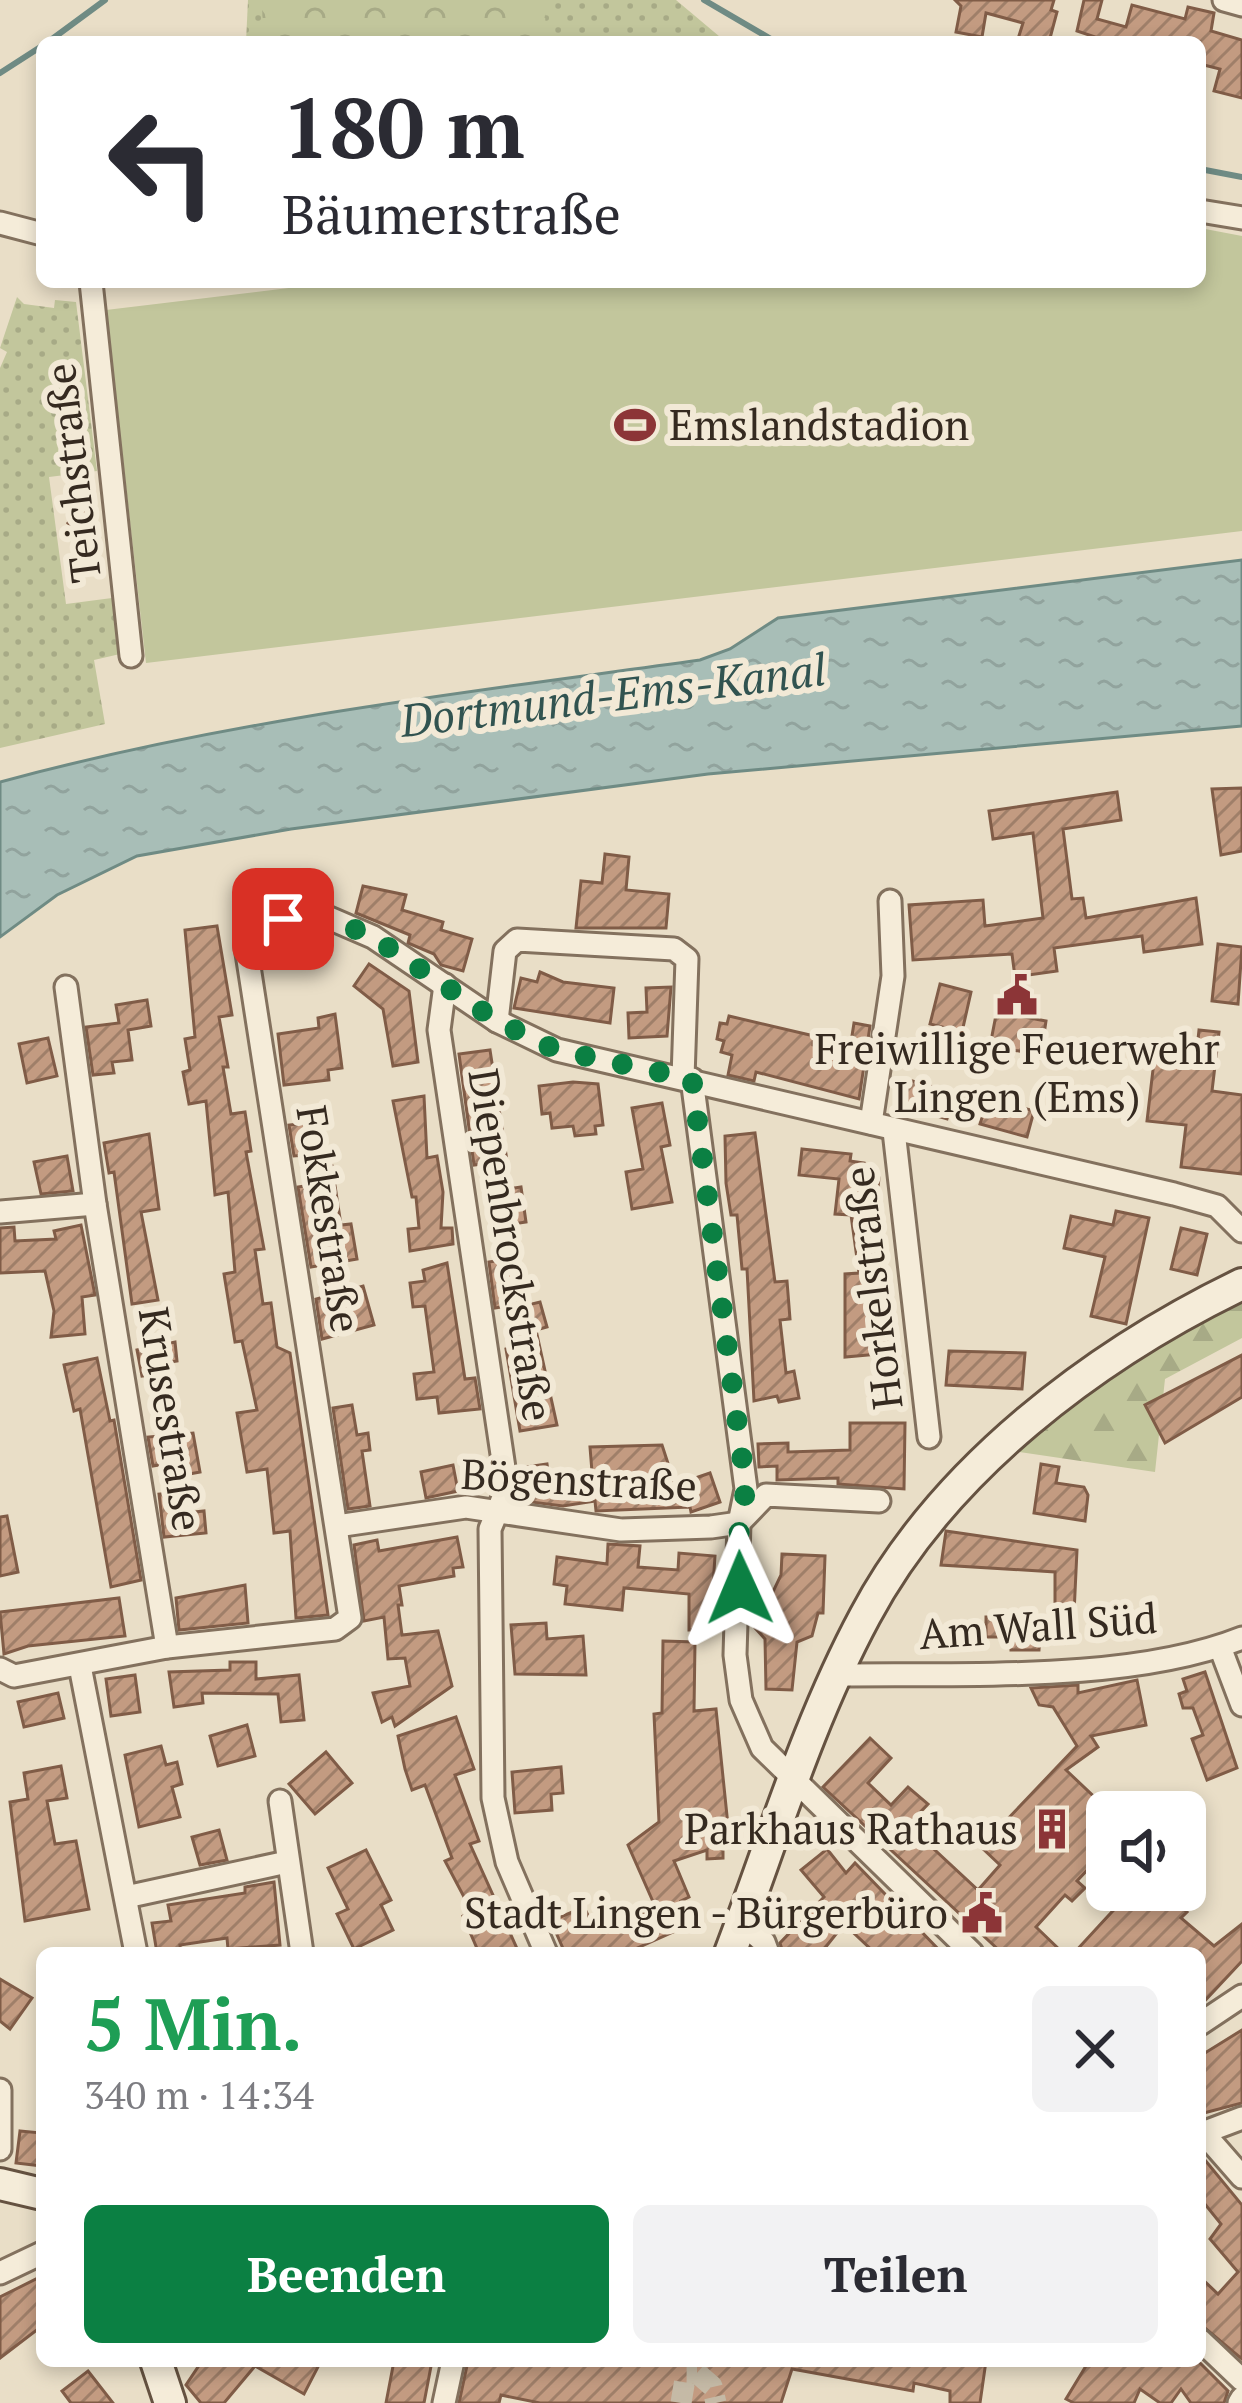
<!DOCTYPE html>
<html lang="de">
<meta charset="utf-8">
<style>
:root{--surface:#fff;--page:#f2f2f3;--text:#2b2b33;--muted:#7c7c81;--accent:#0b8043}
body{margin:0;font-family:"PT Serif",serif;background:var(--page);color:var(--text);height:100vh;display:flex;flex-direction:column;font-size:45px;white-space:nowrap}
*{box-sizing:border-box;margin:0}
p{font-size:39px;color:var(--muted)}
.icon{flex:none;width:66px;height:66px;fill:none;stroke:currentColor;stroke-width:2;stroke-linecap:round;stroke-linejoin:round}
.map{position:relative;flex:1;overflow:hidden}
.side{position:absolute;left:36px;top:1947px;width:1170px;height:420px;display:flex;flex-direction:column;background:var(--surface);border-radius:18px;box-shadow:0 6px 18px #0003}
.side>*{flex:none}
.hud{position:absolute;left:36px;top:36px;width:1170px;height:252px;border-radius:18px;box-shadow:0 6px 18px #0003;background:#fff;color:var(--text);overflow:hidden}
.controls{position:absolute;left:1086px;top:1791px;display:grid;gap:24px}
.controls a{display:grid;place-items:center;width:120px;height:120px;border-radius:18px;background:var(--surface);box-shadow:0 6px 18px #0003;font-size:60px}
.pin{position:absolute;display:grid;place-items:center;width:102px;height:102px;color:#fff;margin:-51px;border-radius:24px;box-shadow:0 6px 18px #0006}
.me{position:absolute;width:132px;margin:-66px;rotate:359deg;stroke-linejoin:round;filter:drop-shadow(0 0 9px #0008)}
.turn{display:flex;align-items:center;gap:42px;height:252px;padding:0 48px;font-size:54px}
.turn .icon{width:156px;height:156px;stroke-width:2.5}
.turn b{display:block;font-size:84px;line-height:102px}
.round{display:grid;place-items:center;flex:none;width:126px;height:126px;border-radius:18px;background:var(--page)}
.head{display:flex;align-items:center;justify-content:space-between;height:204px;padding:0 48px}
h1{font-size:72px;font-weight:600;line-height:90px;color:#1e9e55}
.cta{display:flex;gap:24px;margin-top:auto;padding:24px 48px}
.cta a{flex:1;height:138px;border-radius:18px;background:var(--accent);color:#fff;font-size:48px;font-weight:600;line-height:138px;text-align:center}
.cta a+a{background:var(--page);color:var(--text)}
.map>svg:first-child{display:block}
.grass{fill:url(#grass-dots)}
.forest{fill:url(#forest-firs)}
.park{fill:url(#park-crowns)}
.pitch{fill:#c2c69c}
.water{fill:url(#water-ripples);stroke:#6f8b84;stroke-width:3}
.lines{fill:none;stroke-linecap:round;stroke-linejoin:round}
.stream{stroke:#6f8b84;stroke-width:6}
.building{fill:url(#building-hatch);stroke:#805c47;stroke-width:3}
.street-tunnel{stroke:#c5baa6;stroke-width:21;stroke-dasharray:21 10;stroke-linecap:butt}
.street-casing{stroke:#83715e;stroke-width:27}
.secondary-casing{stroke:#655241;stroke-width:36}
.street{stroke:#f5ecd9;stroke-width:21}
.secondary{stroke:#f5ecd9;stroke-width:30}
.route{stroke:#0b8043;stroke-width:21;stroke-dasharray:0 37.8}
.labels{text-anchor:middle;stroke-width:12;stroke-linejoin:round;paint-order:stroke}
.poi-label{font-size:42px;fill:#352a20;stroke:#f2e9d6;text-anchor:end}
.street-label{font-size:42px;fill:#352a20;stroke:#f2e9d6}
.water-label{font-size:45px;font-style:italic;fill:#315350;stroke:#f2e9d6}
</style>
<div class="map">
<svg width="1242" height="2403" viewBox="0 0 1242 2403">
<defs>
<pattern id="grass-dots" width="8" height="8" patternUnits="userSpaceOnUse" patternTransform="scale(3)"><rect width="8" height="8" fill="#c2c69c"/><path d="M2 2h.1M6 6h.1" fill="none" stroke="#a7aa86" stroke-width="1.8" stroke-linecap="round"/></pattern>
<pattern id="forest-firs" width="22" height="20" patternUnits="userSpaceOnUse" patternTransform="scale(3)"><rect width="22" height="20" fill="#c2c69c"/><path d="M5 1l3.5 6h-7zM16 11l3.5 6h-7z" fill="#a7aa86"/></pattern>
<pattern id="park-crowns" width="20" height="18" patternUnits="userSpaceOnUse" patternTransform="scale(3)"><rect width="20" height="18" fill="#c2c69c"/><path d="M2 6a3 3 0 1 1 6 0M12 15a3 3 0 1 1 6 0" fill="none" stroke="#a7aa86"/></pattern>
<pattern id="water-ripples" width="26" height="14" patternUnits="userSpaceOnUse" patternTransform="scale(3)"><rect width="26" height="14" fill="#a8beb7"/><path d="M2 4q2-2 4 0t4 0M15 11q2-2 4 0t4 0" fill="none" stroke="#91a39d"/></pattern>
<pattern id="building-hatch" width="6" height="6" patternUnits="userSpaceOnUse" patternTransform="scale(3)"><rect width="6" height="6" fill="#c39b81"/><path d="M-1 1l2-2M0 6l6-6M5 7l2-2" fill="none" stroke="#9f7f69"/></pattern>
</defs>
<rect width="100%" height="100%" fill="#e9dec7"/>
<!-- grass -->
<g class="grass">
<polygon points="248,0 676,0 726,42 246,42"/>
<polygon points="17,297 24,304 54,308 55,300 76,302 97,471 49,477 66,604 112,598 120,654 94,660 105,724 0,748 0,368 7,352 0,348"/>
</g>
<!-- forest -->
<polygon class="forest" points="1242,1284 1242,1338 1165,1379 1155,1472 1006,1450"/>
<!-- park -->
<polygon class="park" points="262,0 552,0 545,11 546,42 263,42"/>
<!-- pitch -->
<polygon class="pitch" points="1200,228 1242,236 1242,531 146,663 106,310 305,286 306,282 1200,282"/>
<!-- water -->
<path class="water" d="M1242 560V726L708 774 291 829 137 856 57 895 0 937V782C232 719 463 693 700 660L730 649 778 618Z"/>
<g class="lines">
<!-- stream -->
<g class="stream">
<polyline points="704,0 776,42"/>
<polyline points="48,42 105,0"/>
<polyline points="0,73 42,46"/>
<polyline points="1200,169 1242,177"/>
</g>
</g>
<!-- building -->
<g class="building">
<polygon points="955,0 1054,0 1051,10 1057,12 1049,42 1017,42 1023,23 986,13 982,37 956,32 961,6"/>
<polygon points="1084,0 1102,0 1097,19 1126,27 1132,5 1185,19 1188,7 1214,13 1211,31 1242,40 1242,98 1214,91 1220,69 1200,64 1200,42 1110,42 1077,31"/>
<polygon points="88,497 96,559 81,561 77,530 68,523 75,514 73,498"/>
<polygon points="1242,788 1242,851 1221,855 1212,789"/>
<polygon points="1117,792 1121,820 1063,829 1072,899 1083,898 1086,918 1196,898 1202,944 1144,952 1142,936 1054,948 1057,971 1015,977 1012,954 913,960 909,905 983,900 985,926 1043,918 1033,833 993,839 989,811"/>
<polygon points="605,854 629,857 626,890 669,894 666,928 576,928 581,881 602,883"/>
<polygon points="363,886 406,895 402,910 443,922 441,930 472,939 463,971 441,965 434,954 408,943 410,935 356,913"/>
<polygon points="217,926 232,1015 219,1017 228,1067 223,1067 231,1114 245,1112 251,1151 246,1152 264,1249 255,1250 263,1304 271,1303 277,1347 290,1353 328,1615 296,1618 290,1531 274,1533 267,1469 247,1472 237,1413 257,1410 242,1341 235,1342 224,1274 235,1272 228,1192 215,1195 206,1101 189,1104 183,1072 190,1070 185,1039 195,1037 185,930"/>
<polygon points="1218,944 1242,947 1238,1004 1212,1001"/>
<polygon points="369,964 409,991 418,1062 393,1066 383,1009 354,986"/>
<polygon points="540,972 563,982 614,988 610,1023 514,1008 521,978 537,982"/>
<polygon points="940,984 971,992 962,1032 930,1024"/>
<polygon points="671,987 667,1036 629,1038 628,1013 647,1012 646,988"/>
<polygon points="147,1000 151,1026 128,1030 132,1060 112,1062 114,1073 93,1075 86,1027 119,1023 116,1005"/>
<polygon points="335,1014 342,1068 328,1070 329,1080 284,1085 278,1034 319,1028 318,1018"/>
<polygon points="1008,1014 1046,1021 1041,1055 990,1046 996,1015"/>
<polygon points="729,1016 814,1036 813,1045 849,1055 854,1023 870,1026 859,1099 756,1072 754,1081 728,1075 732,1055 721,1052 724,1041 717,1039 720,1023 727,1024"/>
<polygon points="1199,1030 1219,1032 1212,1091 1242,1095 1242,1174 1181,1167 1186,1125 1147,1121 1156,1044 1197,1049"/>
<polygon points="48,1038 57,1076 27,1083 19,1044"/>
<polygon points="490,1050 507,1161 474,1165 459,1054"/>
<polygon points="902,1078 954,1093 947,1119 895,1104"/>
<polygon points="573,1082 598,1084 603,1125 595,1126 596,1134 575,1136 573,1126 552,1128 550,1113 542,1114 539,1086"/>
<polygon points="424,1096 427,1158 437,1156 443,1192 441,1228 452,1228 453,1244 410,1251 408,1229 419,1228 416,1197 412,1197 393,1101"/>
<polygon points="988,1098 1034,1111 1027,1137 980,1124"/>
<polygon points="662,1103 670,1145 661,1147 672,1202 632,1209 626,1172 643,1169 632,1108"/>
<polygon points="319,1122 323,1167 332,1166 341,1225 351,1224 357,1259 311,1267 298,1187 311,1185 307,1155 294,1156 289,1125"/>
<polygon points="755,1133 775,1282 787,1281 790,1319 780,1320 786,1373 794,1371 799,1398 779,1402 777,1396 754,1401 747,1269 742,1269 737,1215 731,1215 726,1183 725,1136"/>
<polygon points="149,1134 159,1209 141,1212 158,1300 132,1304 114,1172 109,1173 104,1143"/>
<polygon points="802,1149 851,1154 850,1161 864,1163 863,1177 879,1178 875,1216 891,1353 845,1357 845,1274 859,1273 851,1215 835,1214 839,1179 799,1175"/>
<polygon points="67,1156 73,1191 41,1194 34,1162"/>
<polygon points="521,1187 526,1222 492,1227 487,1192"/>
<polygon points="1116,1211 1149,1218 1126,1324 1091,1316 1105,1257 1064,1248 1071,1216 1113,1225"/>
<polygon points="81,1225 95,1295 82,1297 85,1334 51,1337 54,1311 45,1271 0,1273 0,1228 14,1227 15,1241 56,1239 54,1231"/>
<polygon points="1181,1228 1207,1234 1197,1275 1171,1269"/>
<polygon points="508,1259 510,1267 521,1265 528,1305 540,1302 547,1327 536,1330 557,1425 520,1431 506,1349 518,1347 507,1306 495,1308 489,1262"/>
<polygon points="447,1263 465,1379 475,1378 480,1409 439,1413 437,1397 417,1399 414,1374 434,1372 425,1306 413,1307 410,1283 425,1281 423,1270"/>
<polygon points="363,1286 374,1325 322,1339 316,1299"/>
<polygon points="175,1342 177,1361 164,1363 165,1373 142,1376 137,1350"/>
<polygon points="949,1351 1025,1353 1022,1389 946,1385"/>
<polygon points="1242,1355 1242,1397 1165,1443 1145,1405"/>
<polygon points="97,1358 110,1421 114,1420 141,1580 111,1587 80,1409 74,1411 64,1365"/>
<polygon points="352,1405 357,1435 368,1433 370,1450 362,1451 370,1506 348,1509 333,1408"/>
<polygon points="850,1423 905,1423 904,1489 838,1484 838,1478 777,1480 777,1466 759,1467 758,1444 788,1443 788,1452 850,1450"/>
<polygon points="193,1433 200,1472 173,1477 171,1463 153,1466 148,1437"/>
<polygon points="662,1445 675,1485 710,1473 720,1502 691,1512 690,1507 596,1511 595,1501 563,1506 531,1502 526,1467 547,1464 549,1478 592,1472 590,1447"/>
<polygon points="1041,1464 1059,1467 1056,1483 1084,1487 1088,1495 1085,1521 1034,1513"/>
<polygon points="453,1465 458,1491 426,1498 421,1472"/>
<polygon points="184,1492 185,1513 204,1511 206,1533 164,1537 159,1494"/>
<polygon points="7,1516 18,1572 0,1576 0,1517"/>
<polygon points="946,1531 1077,1550 1073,1635 1040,1635 1039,1650 1011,1650 1011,1637 986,1637 986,1617 1055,1617 1055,1572 941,1565"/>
<polygon points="457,1537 463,1567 453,1568 454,1576 399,1586 402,1605 398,1605 402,1635 438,1631 452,1686 395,1726 392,1717 382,1722 373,1693 410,1686 405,1658 388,1659 384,1617 364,1621 354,1545 377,1540 379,1551"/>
<polygon points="608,1544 640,1546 638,1567 678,1570 679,1553 715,1556 712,1601 719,1601 719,1630 689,1630 689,1594 624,1588 622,1610 565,1604 567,1586 554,1584 557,1557 607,1564"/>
<polygon points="782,1554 825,1556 823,1613 818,1613 812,1636 797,1642 792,1690 766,1689 765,1639 755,1628 758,1593 772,1594 781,1575"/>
<polygon points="245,1585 248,1623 179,1630 176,1598"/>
<polygon points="119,1598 125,1636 28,1646 4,1654 0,1612"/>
<polygon points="546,1623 547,1639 583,1636 586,1675 515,1674 511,1625"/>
<polygon points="663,1641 695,1642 694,1711 716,1709 730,1845 723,1846 723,1858 707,1859 707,1850 674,1861 689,1897 681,1901 691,1924 626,1953 565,1953 551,1921 584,1907 595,1930 654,1904 628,1845 659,1822 654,1714 662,1713"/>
<polygon points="230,1662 256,1662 256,1679 299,1675 304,1720 281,1722 278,1694 202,1693 203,1703 174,1707 169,1672 230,1670"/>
<polygon points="1205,1672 1237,1768 1207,1780 1192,1739 1203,1735 1193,1708 1183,1708 1179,1694 1187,1691 1183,1679"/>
<polygon points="135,1675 140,1712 111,1716 106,1679"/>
<polygon points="1137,1680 1146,1725 1091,1736 1098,1747 1066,1770 1107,1809 1107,1849 1077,1881 1085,1888 1072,1901 1065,1895 1036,1927 1063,1953 1002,1953 823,1787 870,1738 891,1758 868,1783 891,1805 908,1787 928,1804 908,1825 978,1890 1000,1865 981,1847 1077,1746 1053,1707 1039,1705 1031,1688 1078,1685 1078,1693"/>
<polygon points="58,1693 64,1718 24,1727 18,1702"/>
<polygon points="456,1717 474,1769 455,1775 479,1841 470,1844 519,1953 479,1953 463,1916 472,1912 445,1861 452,1858 425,1785 412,1790 405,1769 398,1736"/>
<polygon points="247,1725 255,1756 218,1766 210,1736"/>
<polygon points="161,1746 166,1765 177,1762 182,1784 172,1787 180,1817 139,1827 125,1755"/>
<polygon points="326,1752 352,1783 315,1814 289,1784"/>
<polygon points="61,1766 67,1798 47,1801 55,1844 76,1841 89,1909 25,1921 10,1802 28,1799 24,1773"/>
<polygon points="561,1767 563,1793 551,1794 552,1810 515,1813 512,1772"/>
<polygon points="219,1830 227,1860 200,1865 192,1837"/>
<polygon points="827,1849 846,1873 855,1863 942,1953 875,1953 844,1924 821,1953 783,1953 780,1943 824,1897 801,1870"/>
<polygon points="366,1850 391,1900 381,1905 393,1930 354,1949 337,1914 348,1909 328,1868"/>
<polygon points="274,1882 280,1945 228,1949 227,1938 180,1945 181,1953 157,1953 152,1923 171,1921 168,1905 245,1893 245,1887"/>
<polygon points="1132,1890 1163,1890 1187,1912 1181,1918 1214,1946 1242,1924 1242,1961 1200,2006 1200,1953 1074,1953"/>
<polygon points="0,1979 32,1998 10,2029 0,2021"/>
<polygon points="1242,2030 1242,2103 1200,2114 1200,2056"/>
<polygon points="20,2131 42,2133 42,2166 16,2163"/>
<polygon points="1200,2154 1242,2205 1242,2359 1200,2324 1200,2277 1218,2294 1238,2272 1210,2239 1221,2224 1200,2198"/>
<polygon points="42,2276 42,2326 0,2358 0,2297"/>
<polygon points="202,2361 321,2361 304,2394 255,2366 224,2403 201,2403 186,2385"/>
<polygon points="394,2361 432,2361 424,2403 386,2403"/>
<polygon points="468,2361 986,2361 980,2403 950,2403 950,2391 914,2383 913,2391 792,2369 781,2403 540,2403 501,2395 499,2403 459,2403"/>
<polygon points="1089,2361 1198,2361 1228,2391 1224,2403 1191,2403 1181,2389 1171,2403 1160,2403 1140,2389 1134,2403 1074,2403 1066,2399"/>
<polygon points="88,2371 113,2403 71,2403 62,2391"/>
</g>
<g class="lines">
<!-- street-tunnel -->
<g class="street-tunnel">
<polyline points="697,2373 712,2386 716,2403"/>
<polyline points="681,2403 686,2373 697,2373"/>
</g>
<!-- street casing -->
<g class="street-casing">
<g id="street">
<polyline points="1224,0 1242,5"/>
<polyline points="1200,211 1242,218"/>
<polyline points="0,223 42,234"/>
<polyline points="91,282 131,656"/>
<polyline points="445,985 439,1030 507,1488 490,1529 493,1798 507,1862 546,1953"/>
<polyline points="66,987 95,1204 167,1647"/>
<polyline points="497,1021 505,951 517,940 674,949 687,959 683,1078"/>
<polyline points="692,1079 746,1489 739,1523 735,1655 741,1700 762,1748 972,1953"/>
<polyline points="871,1123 893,976 890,901"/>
<polyline points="894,1131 929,1437"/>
<polyline points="0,1212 95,1204"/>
<polyline points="337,1526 466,1507 621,1530 711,1527 739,1523 766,1495 879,1501"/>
<polyline points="1220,1647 1242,1705"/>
<polyline points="80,1666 136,1953"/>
<polyline points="0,1669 14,1676 167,1647 335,1629 350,1618 246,947 249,924 322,915 373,937 497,1021 557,1050 1174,1194 1217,1206 1242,1231"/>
<path d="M837 1675C960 1673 1129 1683 1242 1638"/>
<polyline points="280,1801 302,1953"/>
<polyline points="126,1897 287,1862"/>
<polyline points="741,1923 764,1942 768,1953"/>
<polyline points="1200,2024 1242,1996"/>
<polyline points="0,2090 0,2149"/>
<polyline points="1200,2129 1242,2177"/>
<polyline points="1205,2132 1242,2118"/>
<polyline points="0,2273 42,2253"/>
<polyline points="1200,2340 1242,2380"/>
<polyline points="444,2403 453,2361"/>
<polyline points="1239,2403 1242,2398"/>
</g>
</g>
<!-- secondary casing -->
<g class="secondary-casing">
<g id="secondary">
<path d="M730 1953C773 1840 807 1724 865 1616 943 1469 1095 1355 1242 1284"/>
<polyline points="0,2184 42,2194"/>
<polyline points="156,2361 170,2403"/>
</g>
</g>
<!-- street -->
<use href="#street" class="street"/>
<!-- secondary -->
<use href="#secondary" class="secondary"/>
</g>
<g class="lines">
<!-- route -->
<polyline class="route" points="283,919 322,915 373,937 497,1021 556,1050 692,1079 746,1489 739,1522 740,1588"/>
</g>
<!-- icons -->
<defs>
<g id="stadium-bare" transform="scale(3.24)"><path d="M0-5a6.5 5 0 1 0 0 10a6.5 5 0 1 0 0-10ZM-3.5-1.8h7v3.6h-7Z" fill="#8c3537" stroke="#f2e9d6" stroke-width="2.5" paint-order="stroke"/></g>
<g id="civic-bare" transform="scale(3.24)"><path d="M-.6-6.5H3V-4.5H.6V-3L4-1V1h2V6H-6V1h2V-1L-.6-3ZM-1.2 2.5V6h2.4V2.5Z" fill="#8c3537" stroke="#f2e9d6" stroke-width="2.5" paint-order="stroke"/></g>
<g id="building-bare" transform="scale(3.24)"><path d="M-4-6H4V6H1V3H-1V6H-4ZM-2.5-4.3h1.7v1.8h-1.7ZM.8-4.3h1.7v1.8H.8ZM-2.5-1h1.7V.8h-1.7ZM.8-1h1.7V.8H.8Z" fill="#8c3537" stroke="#f2e9d6" stroke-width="2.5" paint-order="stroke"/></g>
</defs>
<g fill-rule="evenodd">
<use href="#stadium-bare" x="635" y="425"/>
<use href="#civic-bare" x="1017" y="995"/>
<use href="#building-bare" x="1052" y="1829"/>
<use href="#civic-bare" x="982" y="1913"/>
</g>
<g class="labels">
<!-- poi labels -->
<g class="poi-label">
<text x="669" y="440" text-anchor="start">Emslandstadion</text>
<text x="1017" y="1064" text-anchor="middle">Freiwillige Feuerwehr<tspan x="1017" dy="48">Lingen (Ems)</tspan></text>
<text x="1018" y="1844">Parkhaus Rathaus</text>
<text x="948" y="1928">Stadt Lingen - Bürgerbüro</text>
</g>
<!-- street labels -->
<g class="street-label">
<text transform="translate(73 473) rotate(-97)" y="15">Teichstraße</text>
<text transform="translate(329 1219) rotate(81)" y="15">Fokkestraße</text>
<text transform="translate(511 1245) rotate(81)" y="15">Diepenbrockstraße</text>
<text transform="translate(873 1288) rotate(-97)" y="15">Horkelstraße</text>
<text transform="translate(171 1419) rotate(81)" y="15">Krusestraße</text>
<text transform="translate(579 1480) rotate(3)" y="15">Bögenstraße</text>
<text transform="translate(1038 1626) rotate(-4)" y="15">Am Wall Süd</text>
</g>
<!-- water labels -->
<g class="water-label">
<text transform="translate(613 695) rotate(-7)" y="16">Dortmund-Ems-Kanal</text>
</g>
</g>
</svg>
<div class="controls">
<a><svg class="icon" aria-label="sound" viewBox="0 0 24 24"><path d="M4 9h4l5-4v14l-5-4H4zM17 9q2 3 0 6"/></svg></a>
</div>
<div class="pin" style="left:283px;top:919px;background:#d93025"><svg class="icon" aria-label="arrive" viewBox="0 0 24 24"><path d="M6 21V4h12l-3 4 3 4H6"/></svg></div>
<svg class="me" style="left:740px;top:1588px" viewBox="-20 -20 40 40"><path d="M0-17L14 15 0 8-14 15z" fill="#0b8043" stroke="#fff" stroke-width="4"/></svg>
<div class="hud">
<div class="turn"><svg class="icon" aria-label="left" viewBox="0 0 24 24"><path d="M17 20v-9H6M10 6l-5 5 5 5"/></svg><div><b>180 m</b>Bäumerstraße</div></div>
</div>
<section class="side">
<div class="head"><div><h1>5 Min.</h1><p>340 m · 14:34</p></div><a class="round"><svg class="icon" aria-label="close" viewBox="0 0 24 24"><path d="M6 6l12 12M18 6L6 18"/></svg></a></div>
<div class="cta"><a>Beenden</a><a>Teilen</a></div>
</section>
</div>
